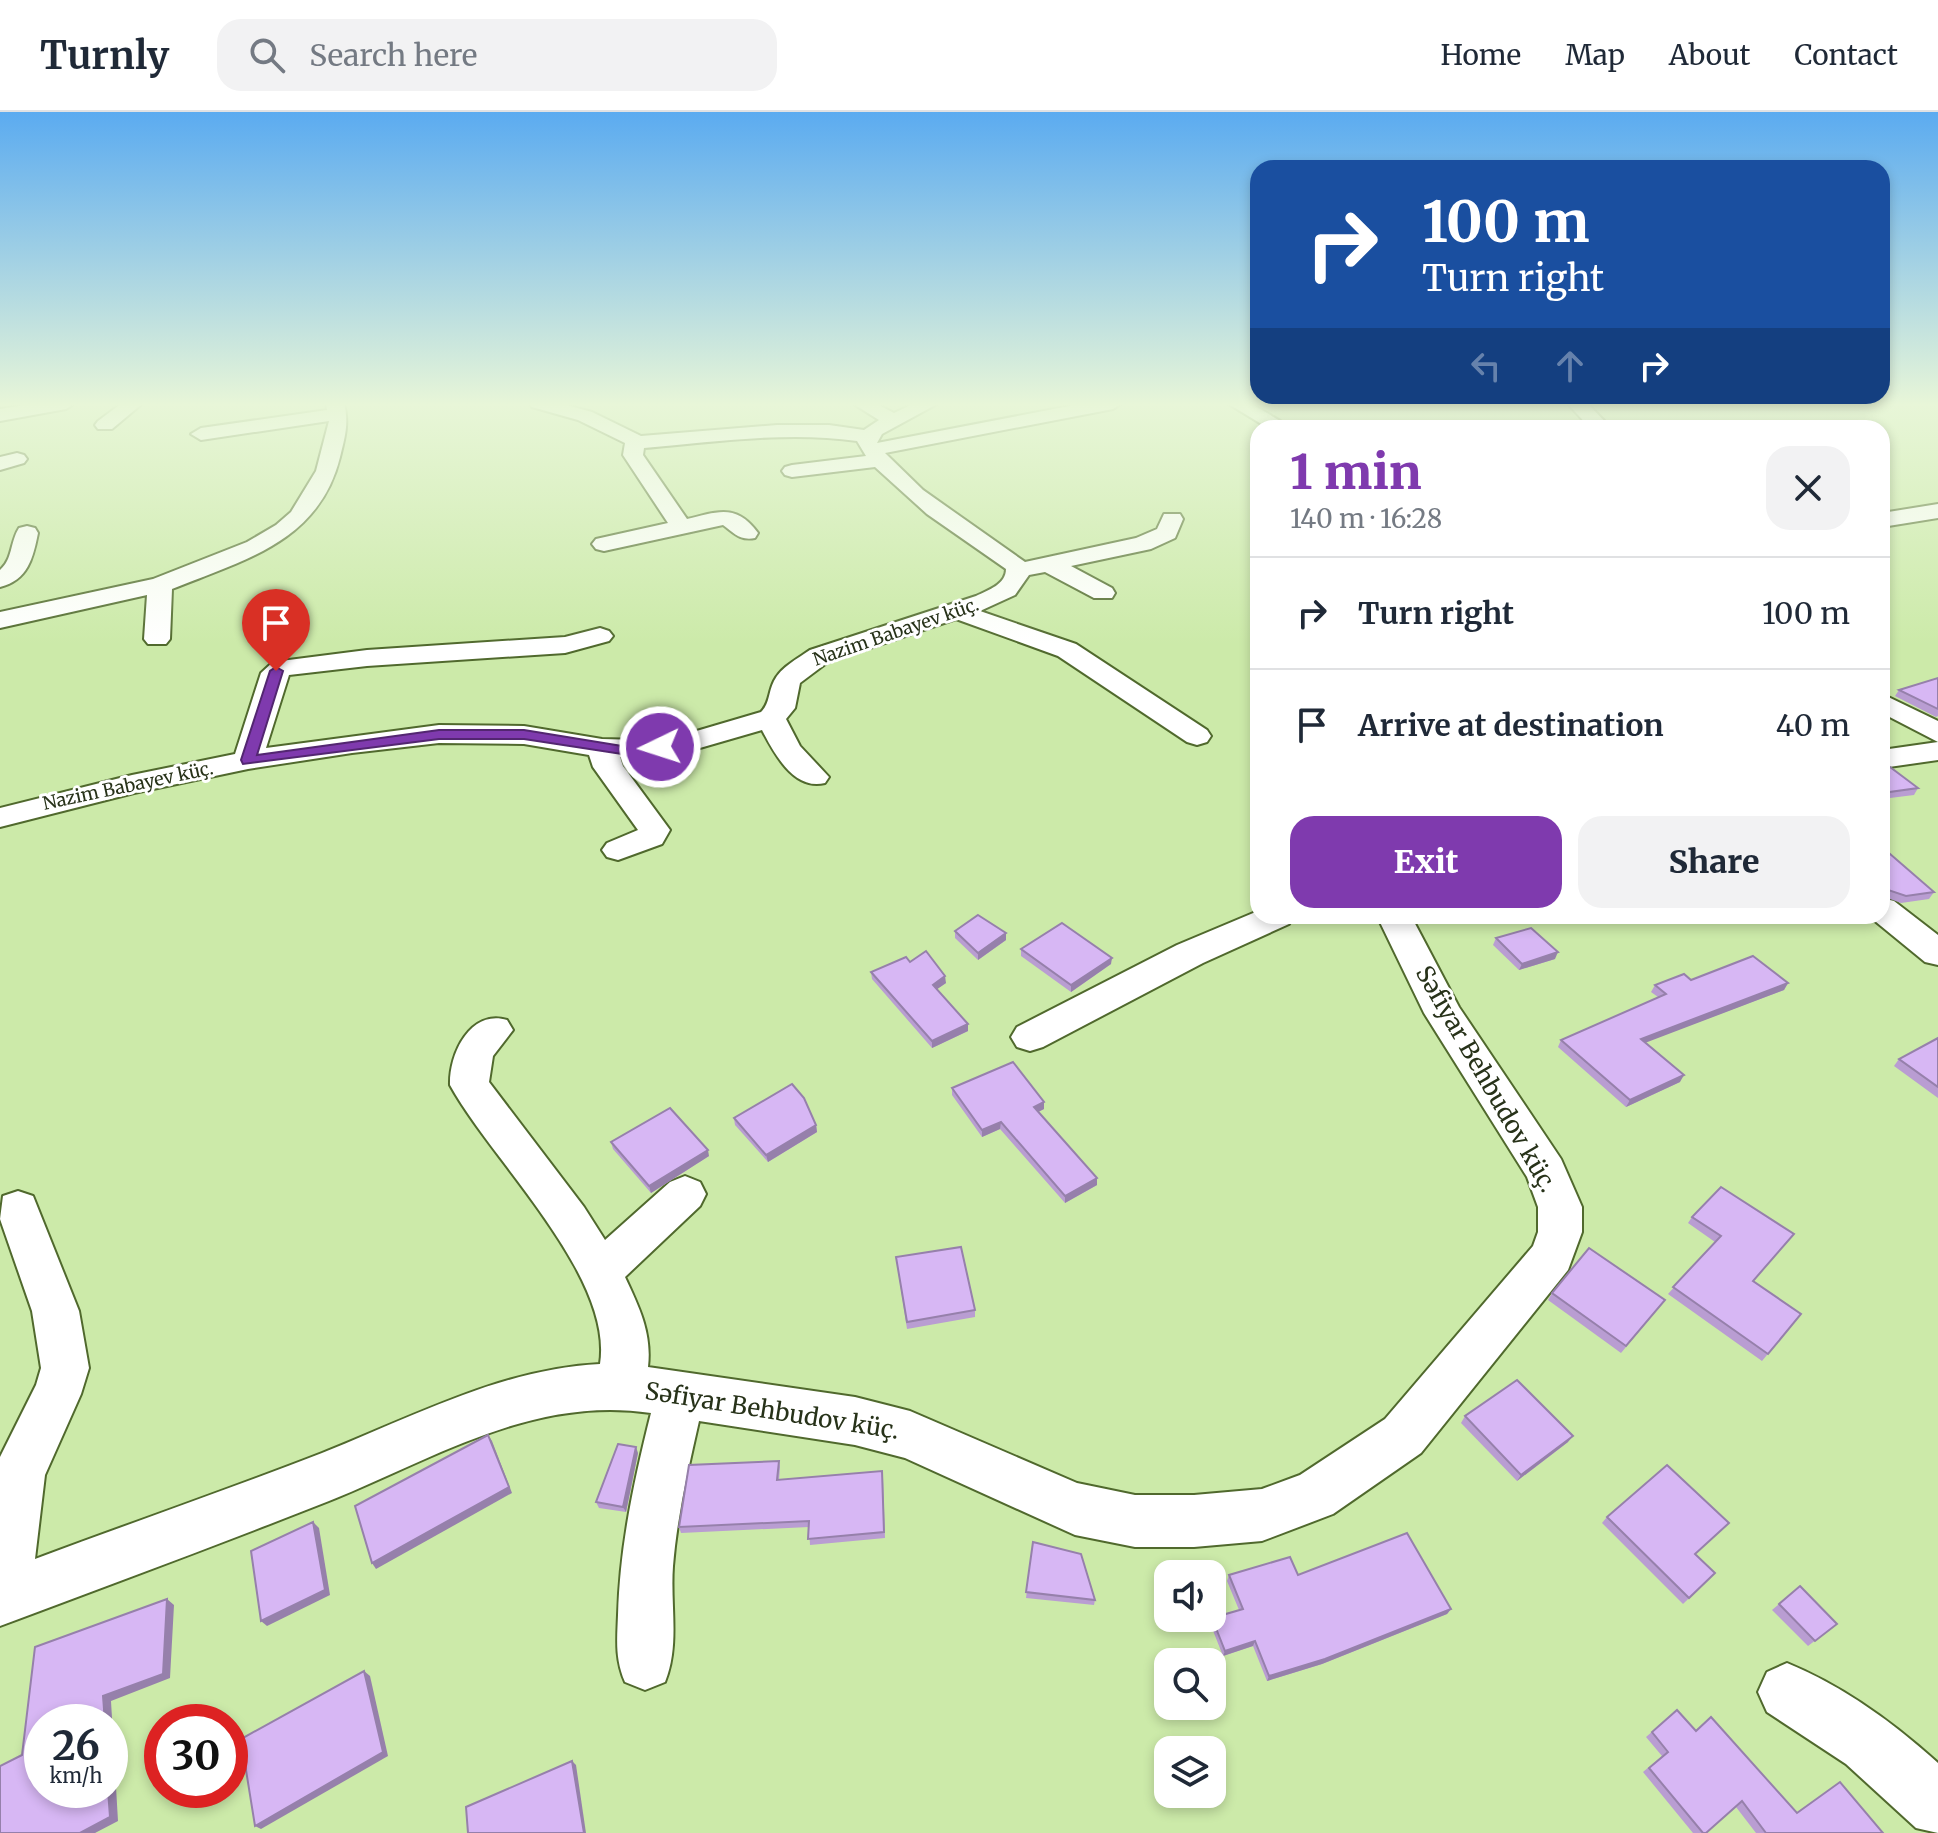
<!DOCTYPE html>
<meta charset="utf-8">
<style>
:root{--surface:#fff;--page:#f2f2f3;--text:#1f2937;--muted:#747a83;--line:#e0e1e3;--accent:#7f3aae}
body{margin:0;font-family:Merriweather,serif;background:var(--page);color:var(--text);height:100vh;display:flex;flex-direction:column;font-size:30px;white-space:nowrap}
*{box-sizing:border-box;margin:0}
p{font-size:26px;color:var(--muted)}
.icon{flex:none;width:44px;height:44px;fill:none;stroke:currentColor;stroke-width:2;stroke-linecap:round;stroke-linejoin:round}
.map{position:relative;flex:1;overflow:hidden}
.drawer{position:absolute;left:1250px;top:308px;width:640px;height:504px;display:flex;flex-direction:column;background:var(--surface);border-radius:24px;box-shadow:0 4px 12px #0003}
.drawer>*{flex:none}
.hud{position:absolute;left:1250px;top:48px;width:640px;height:244px;border-radius:24px;box-shadow:0 4px 12px #0003;background:#1a4fa0;color:#fff;overflow:hidden}
.fabs{position:absolute;left:1154px;top:1448px;display:grid;gap:16px}
.fabs a{display:grid;place-items:center;width:72px;height:72px;border-radius:16px;background:var(--surface);box-shadow:0 4px 12px #0003;font-size:40px}
.speed{position:absolute;left:24px;top:1592px;display:flex;gap:16px;font-size:40px;font-weight:700;text-align:center}
.speed>*{display:grid;place-content:center;width:104px;height:104px;border-radius:50%;background:var(--surface);box-shadow:0 4px 12px #0003;line-height:1}
.speed small{font-size:20px;font-weight:400}
.speed .limit{border:12px solid #d22;background:#fff;color:#111}
.pin{position:absolute;display:grid;place-items:center;width:68px;height:68px;color:#fff;margin:-82px -34px;border-radius:50% 50% 50% 0;rotate:-45deg;box-shadow:0 0 8px #0007}
.pin .icon{rotate:45deg}
.me{position:absolute;width:88px;margin:-44px;rotate:266deg;stroke-linejoin:round;filter:drop-shadow(0 0 6px #0008)}
.turn{display:flex;align-items:center;gap:28px;height:168px;padding:0 40px;font-size:36px}
.turn .icon{width:104px;height:104px;stroke-width:2.5}
.turn b{display:block;font-size:56px;line-height:68px}
.lanes{display:flex;align-items:center;height:76px;padding:0 40px;background:#0003;justify-content:center;gap:40px;direction:ltr}
.lanes .off{opacity:.35}
.round{display:grid;place-items:center;flex:none;width:84px;height:84px;border-radius:24px;background:var(--page)}
.head{display:flex;align-items:center;justify-content:space-between;height:136px;padding:0 40px}
h1{font-size:48px;font-weight:800;line-height:60px;color:var(--accent)}
.cta{display:flex;gap:16px;margin-top:auto;padding:16px 40px}
.cta a{flex:1;height:92px;border-radius:24px;background:var(--accent);color:#fff;font-size:32px;font-weight:800;line-height:92px;text-align:center}
.cta a+a{background:var(--page);color:var(--text)}
ul{padding:0;list-style:none}
li{display:flex;align-items:center;gap:24px;height:112px;padding:0 40px;border-top:2px solid var(--line)}
li div{flex:1}
li b{display:block;font-size:30px}
li em{font-style:normal}
header{display:flex;align-items:center;gap:48px;box-sizing:border-box;height:112px;padding:0 40px;background:var(--surface);border-bottom:2px solid var(--line)}
header strong{font-size:38px}
nav{display:flex;gap:44px;margin-inline-start:auto;font-size:28px}
.search{width:560px;height:72px;background:var(--page);display:flex;align-items:center;gap:20px;box-sizing:border-box;padding:0 28px;border-radius:24px;color:var(--muted);font-size:30px}
.map>svg:first-child{display:block}
.lines{fill:none;stroke-linecap:round;stroke-linejoin:round}
.minor-casing{stroke:#50692d;stroke-width:4}
.minor{fill:#fff;fill-rule:evenodd}
.wall{fill:#b99dd2}
.shaded-wall{fill:#9680ab}
.building{fill:#d7b7f4;stroke:#9680ab;stroke-width:2}
.route{fill:#7f3aae;stroke:#532671;stroke-width:2}
.labels{text-anchor:middle;stroke-width:6;stroke-linejoin:round;paint-order:stroke}
.far-street-label{font-size:18px;fill:#273219;stroke:#fff}
.near-street-label{font-size:24px;fill:#273219;stroke:#fff}
</style>
<header>
<strong>Turnly</strong>
<div class="search"><svg class="icon" aria-label="search" viewBox="0 0 24 24"><circle cx="10" cy="10" r="6"/><path d="M15 15l6 6"/></svg>Search here</div>
<nav><a>Home</a><a>Map</a><a>About</a><a>Contact</a></nav>
</header>
<div class="map">
<svg width="1938" height="1721" viewBox="0 0 1938 1721">
<rect width="100%" height="100%" fill="#cceaa9"/>
<g class="lines">
<!-- minor casing -->
<g class="minor-casing">
<g id="minor">
<polygon points="36,291 75,291 66,297 0,309 0,297"/>
<polygon points="122,291 143,291 112,317 98,317 95,313 98,309"/>
<path d="M326 291H344C349 311 345 325 340 345 319 430 244 448 172 477L170 527 166 532H148L144 527 147 483 0 516V500L153 467 247 430 276 413 291 400 316 359 329 309 201 328 191 322 201 316 327 298Z"/>
<path d="M530 291H559L592 300 641 324 777 313H829L864 318 879 308 852 291H875L894 301 915 291H939L882 322 877 331 1085 291H1122L1113 297 885 341 923 378 1025 450 1136 426 1157 417 1164 402H1180L1183 407 1175 426 1151 437 1071 454 1112 476 1115 481 1112 486H1094L1045 460 1029 463 1015 483 980 499 1076 532 1207 618 1211 624 1207 630 1197 633 1187 630 1058 544 956 507 828 550 800 571 795 596 786 607 800 634 829 665 825 671C794 679 774 641 762 618L686 640 620 645 623 654 670 718 662 732 618 748 607 745 602 738 607 731 638 718 593 655 589 643 524 632 439 631 352 641 248 657 134 681 0 715V696L132 663 235 642 261 561 273 550 367 538 565 525 600 516 609 519 613 524 609 529 565 541 367 554 289 563 266 636 439 613 524 614 602 627 640 628 683 623 761 600C770 591 768 581 774 569 781 555 797 547 810 538L976 484C989 478 1006 472 1006 457L927 402 875 355 792 365 785 363 782 359 785 355 792 353 866 344 857 329C787 319 715 330 644 336L643 343 687 407C718 400 736 391 758 421L755 426C740 429 734 421 723 413L604 439 596 437 592 432 596 427 668 411 623 343 625 331 578 308 532 295Z"/>
<polygon points="1227,291 1250,291 1292,316 1268,316"/>
<polygon points="1567,291 1587,291 1611,316 1590,316"/>
<polygon points="17,341 24,343 27,347 24,351 0,358 0,345"/>
<polygon points="1938,392 1938,406 1882,415 1882,401"/>
<path d="M27 414 35 416 38 421C33 446 28 468 0 475V458C13 447 10 430 19 416Z"/>
<polygon points="1882,582 1938,609 1938,630 1882,601"/>
<polygon points="1938,630 1938,648 1882,656 1882,638"/>
<polygon points="1882,786 1894,789 1938,823 1938,853 1925,850 1870,805 1882,804"/>
<polygon points="1258,799 1258,804 1294,804 1289,812 1203,851 1043,935 1030,939 1017,935 1011,925 1017,915 1177,833"/>
<path d="M1377 804H1411L1459 895 1561 1047 1582 1095V1120L1568 1158 1421 1341 1333 1402 1262 1429 1194 1435H1135L1075 1423 905 1346 855 1333 699 1309C688 1357 677 1405 673 1454 670 1493 680 1533 665 1570L645 1578 625 1570C615 1547 617 1528 618 1503 620 1433 634 1369 651 1301 534 1283 433 1347 329 1389 220 1432 110 1473 0 1514V1345L36 1273 41 1256 32 1199 0 1107 3 1084 18 1079 33 1084 79 1199 89 1256 81 1282 45 1363 35 1447C131 1411 227 1378 322 1341 413 1305 501 1257 600 1252 614 1164 491 1048 450 973 449 941 471 897 507 908L513 918 493 944 489 970 584 1095 605 1128 670 1070 685 1064 700 1070 706 1082 700 1094 625 1165C639 1195 652 1221 648 1255L855 1285 910 1299 1077 1371 1135 1383H1194L1262 1377 1300 1363 1385 1307 1533 1134 1538 1120V1095L1527 1065 1424 901Z"/>
<path d="M1787 1551C1843 1574 1894 1611 1938 1651V1721L1916 1716 1846 1652 1767 1600 1758 1580 1767 1560Z"/>
</g>
</g>
<!-- minor -->
<use href="#minor" class="minor"/>
</g>
<!-- wall -->
<g class="wall">
<polygon points="1938,566 1938,604 1936,605 1895,584 1899,578"/>
<polygon points="1882,649 1918,676 1914,683 1882,687"/>
<polygon points="1882,735 1934,780 1929,787 1901,791 1882,784"/>
<polygon points="955,819 1006,821 1006,828 978,848 955,826"/>
<polygon points="1496,826 1555,847 1519,858 1493,833"/>
<polygon points="1021,837 1111,852 1071,880 1021,844"/>
<polygon points="910,850 946,871 937,877 968,919 932,936 872,867 871,860"/>
<polygon points="1691,868 1788,871 1784,878 1645,930 1680,970 1626,995 1558,935 1561,928 1658,885 1651,880 1655,873"/>
<polygon points="1938,926 1938,986 1894,954 1899,947"/>
<polygon points="952,976 1044,997 1038,1000 1097,1066 1097,1073 1065,1091 1000,1017 982,1025 952,983"/>
<polygon points="734,1006 816,1013 817,1020 768,1050 735,1013"/>
<polygon points="611,1030 709,1044 651,1081 613,1037"/>
<polygon points="1721,1075 1753,1169 1801,1202 1762,1249 1668,1182 1715,1130 1688,1111 1692,1105"/>
<polygon points="897,1152 975,1198 975,1205 907,1217"/>
<polygon points="1552,1181 1665,1188 1621,1241 1548,1188"/>
<polygon points="1465,1304 1568,1330 1517,1369 1461,1311"/>
<polygon points="638,1341 626,1400 599,1396 596,1390"/>
<polygon points="779,1349 780,1355 779,1368 883,1365 885,1426 810,1433 809,1415 681,1421 679,1415"/>
<polygon points="1607,1405 1695,1442 1715,1461 1683,1492 1602,1411"/>
<polygon points="1033,1430 1095,1488 1094,1493 1026,1486"/>
<polygon points="1229,1463 1298,1463 1451,1497 1447,1502 1322,1552 1267,1569 1253,1534 1223,1544 1210,1511 1212,1506 1239,1498 1227,1469"/>
<polygon points="1800,1474 1837,1512 1808,1534 1772,1498"/>
<polygon points="1677,1598 1695,1619 1711,1605 1796,1701 1840,1670 1883,1721 1756,1721 1736,1695 1706,1721 1693,1721 1643,1660 1662,1644 1646,1625"/>
</g>
<!-- shaded-wall -->
<g class="shaded-wall">
<polygon points="1006,821 1006,828 978,848 978,841"/>
<polygon points="1558,840 1555,847 1519,858 1522,852"/>
<polygon points="1112,846 1111,852 1071,880 1071,873"/>
<polygon points="945,864 946,871 933,880 933,873"/>
<polygon points="1788,871 1784,878 1637,934 1641,927"/>
<polygon points="968,912 968,919 932,936 932,929"/>
<polygon points="1684,963 1680,970 1626,995 1630,988"/>
<polygon points="1044,990 1044,997 1034,1002 1034,995"/>
<polygon points="1001,1010 1000,1017 982,1025 982,1018"/>
<polygon points="816,1013 817,1020 768,1050 766,1043"/>
<polygon points="708,1038 709,1044 651,1081 649,1074"/>
<polygon points="1097,1066 1097,1073 1065,1091 1065,1084"/>
<polygon points="488,1323 492,1329 512,1381 376,1457 372,1451"/>
<polygon points="1573,1324 1568,1330 1517,1369 1521,1363"/>
<polygon points="636,1335 638,1341 626,1400 623,1395"/>
<polygon points="313,1410 319,1416 330,1483 267,1514 261,1509"/>
<polygon points="167,1487 174,1493 170,1566 111,1589 118,1709 95,1721 80,1721 108,1678 110,1678 110,1610 105,1610 103,1584"/>
<polygon points="1451,1497 1447,1502 1322,1552 1267,1569 1269,1564"/>
<polygon points="1255,1529 1253,1534 1223,1544 1225,1539"/>
<polygon points="364,1559 370,1564 388,1644 261,1717 255,1714"/>
<polygon points="572,1649 576,1653 586,1721 584,1721"/>
</g>
<!-- building -->
<g class="building">
<polygon points="1938,566 1938,597 1899,578"/>
<polygon points="1882,649 1918,676 1882,681"/>
<polygon points="1882,735 1934,780 1906,784 1885,777 1882,774"/>
<polygon points="978,803 1006,821 978,841 955,819"/>
<polygon points="1062,811 1112,846 1071,873 1021,837"/>
<polygon points="1531,816 1558,840 1522,852 1496,826"/>
<polygon points="926,839 945,864 933,873 968,912 932,929 871,860 906,845 910,850"/>
<polygon points="1753,844 1788,871 1641,927 1684,963 1630,988 1561,928 1666,882 1655,873 1684,862 1691,868"/>
<polygon points="1938,926 1938,975 1899,947"/>
<polygon points="1013,950 1044,990 1034,995 1097,1066 1065,1084 1001,1010 982,1018 952,976"/>
<polygon points="792,972 804,986 816,1013 766,1043 734,1006"/>
<polygon points="670,996 708,1038 649,1074 611,1030"/>
<polygon points="1721,1075 1794,1122 1753,1169 1801,1202 1768,1242 1673,1175 1721,1124 1692,1105"/>
<polygon points="961,1135 975,1198 907,1210 896,1145"/>
<polygon points="1589,1136 1665,1188 1626,1234 1552,1181"/>
<polygon points="1517,1268 1573,1324 1521,1363 1465,1304"/>
<polygon points="488,1323 509,1375 372,1451 355,1394"/>
<polygon points="618,1332 636,1335 623,1395 596,1390"/>
<polygon points="779,1349 777,1368 882,1359 884,1420 808,1427 809,1409 679,1415 689,1353"/>
<polygon points="1667,1353 1729,1411 1695,1442 1715,1461 1689,1486 1607,1405"/>
<polygon points="313,1410 325,1478 261,1509 251,1439"/>
<polygon points="1407,1421 1451,1497 1325,1547 1269,1564 1255,1529 1225,1539 1212,1506 1243,1497 1229,1463 1290,1445 1298,1463"/>
<polygon points="1033,1430 1081,1442 1095,1488 1026,1480"/>
<polygon points="1800,1474 1837,1512 1815,1529 1779,1492"/>
<polygon points="167,1487 163,1562 103,1584 105,1610 42,1610 42,1678 108,1678 110,1705 80,1721 0,1721 0,1654 22,1643 35,1535"/>
<polygon points="364,1559 383,1640 255,1714 241,1627"/>
<polygon points="1677,1598 1696,1619 1711,1605 1797,1701 1840,1670 1883,1721 1766,1721 1742,1689 1706,1721 1703,1721 1649,1656 1668,1640 1652,1620"/>
<polygon points="572,1649 584,1721 468,1721 466,1695"/>
</g>
<!-- sky -->
<linearGradient id="sky" x2="0" y2="1"><stop stop-color="#5babf0"/><stop offset="0.55" stop-color="#e8f6d8"/><stop offset="1" stop-color="#e8f6d8" stop-opacity="0"/></linearGradient>
<rect width="1938" height="532" fill="url(#sky)"/>
<!-- route -->
<polygon class="route" points="276,555 283,559 257,643 439,618 524,618 622,634 660,631 667,635 660,639 622,642 524,627 439,627 243,652 241,648 270,559"/>
<g class="labels">
<!-- far-street labels -->
<g class="far-street-label">
<text transform="translate(896 520) rotate(-19)" y="6">Nazim Babayev küç.</text>
<text transform="translate(128 674) rotate(-12)" y="6">Nazim Babayev küç.</text>
</g>
<!-- near-street labels -->
<g class="near-street-label">
<text transform="translate(1486 967) rotate(60)" y="8">Səfiyar Behbudov küç.</text>
<text transform="translate(772 1299) rotate(9)" y="8">Səfiyar Behbudov küç.</text>
</g>
</g>
</svg>
<div class="fabs">
<a><svg class="icon" aria-label="sound" viewBox="0 0 24 24"><path d="M4 9h4l5-4v14l-5-4H4zM17 9q2 3 0 6"/></svg></a>
<a><svg class="icon" aria-label="search" viewBox="0 0 24 24"><circle cx="10" cy="10" r="6"/><path d="M15 15l6 6"/></svg></a>
<a><svg class="icon" aria-label="layers" viewBox="0 0 24 24"><path d="M12 4l9 5-9 5-9-5zM3 14l9 5 9-5"/></svg></a>
</div>
<div class="speed"><div>26<small>km/h</small></div><div class="limit">30</div></div>
<div class="pin" style="left:276px;top:559px;background:#d93025"><svg class="icon" aria-label="arrive" viewBox="0 0 24 24"><path d="M6 21V4h12l-3 4 3 4H6"/></svg></div>
<svg class="me" style="left:660px;top:635px" viewBox="-20 -20 40 40"><circle r="17" fill="#7f3aae" stroke="#fff" stroke-width="3"/><path d="M0-11L8 9 0 5-8 9z" fill="#fff"/></svg>
<div class="hud">
<div class="turn"><svg class="icon" aria-label="right" viewBox="0 0 24 24"><path d="M7 20v-9h11M14 6l5 5-5 5"/></svg><div><b>100 m</b>Turn right</div></div>
<div class="lanes"><svg class="icon off" aria-label="left" viewBox="0 0 24 24"><path d="M17 20v-9H6M10 6l-5 5 5 5"/></svg><svg class="icon off" aria-label="ahead" viewBox="0 0 24 24"><path d="M12 20V5M6 11l6-6 6 6"/></svg><svg class="icon" aria-label="right" viewBox="0 0 24 24"><path d="M7 20v-9h11M14 6l5 5-5 5"/></svg></div>
</div>
<section class="drawer">
<div class="head"><div><h1>1 min</h1><p>140 m · 16:28</p></div><a class="round"><svg class="icon" aria-label="close" viewBox="0 0 24 24"><path d="M6 6l12 12M18 6L6 18"/></svg></a></div>
<ul>
<li><svg class="icon" aria-label="right" viewBox="0 0 24 24"><path d="M7 20v-9h11M14 6l5 5-5 5"/></svg><div><b>Turn right</b></div><em>100 m</em></li>
<li><svg class="icon" aria-label="arrive" viewBox="0 0 24 24"><path d="M6 21V4h12l-3 4 3 4H6"/></svg><div><b>Arrive at destination</b></div><em>40 m</em></li>
</ul>
<div class="cta"><a>Exit</a><a>Share</a></div>
</section>
</div>
